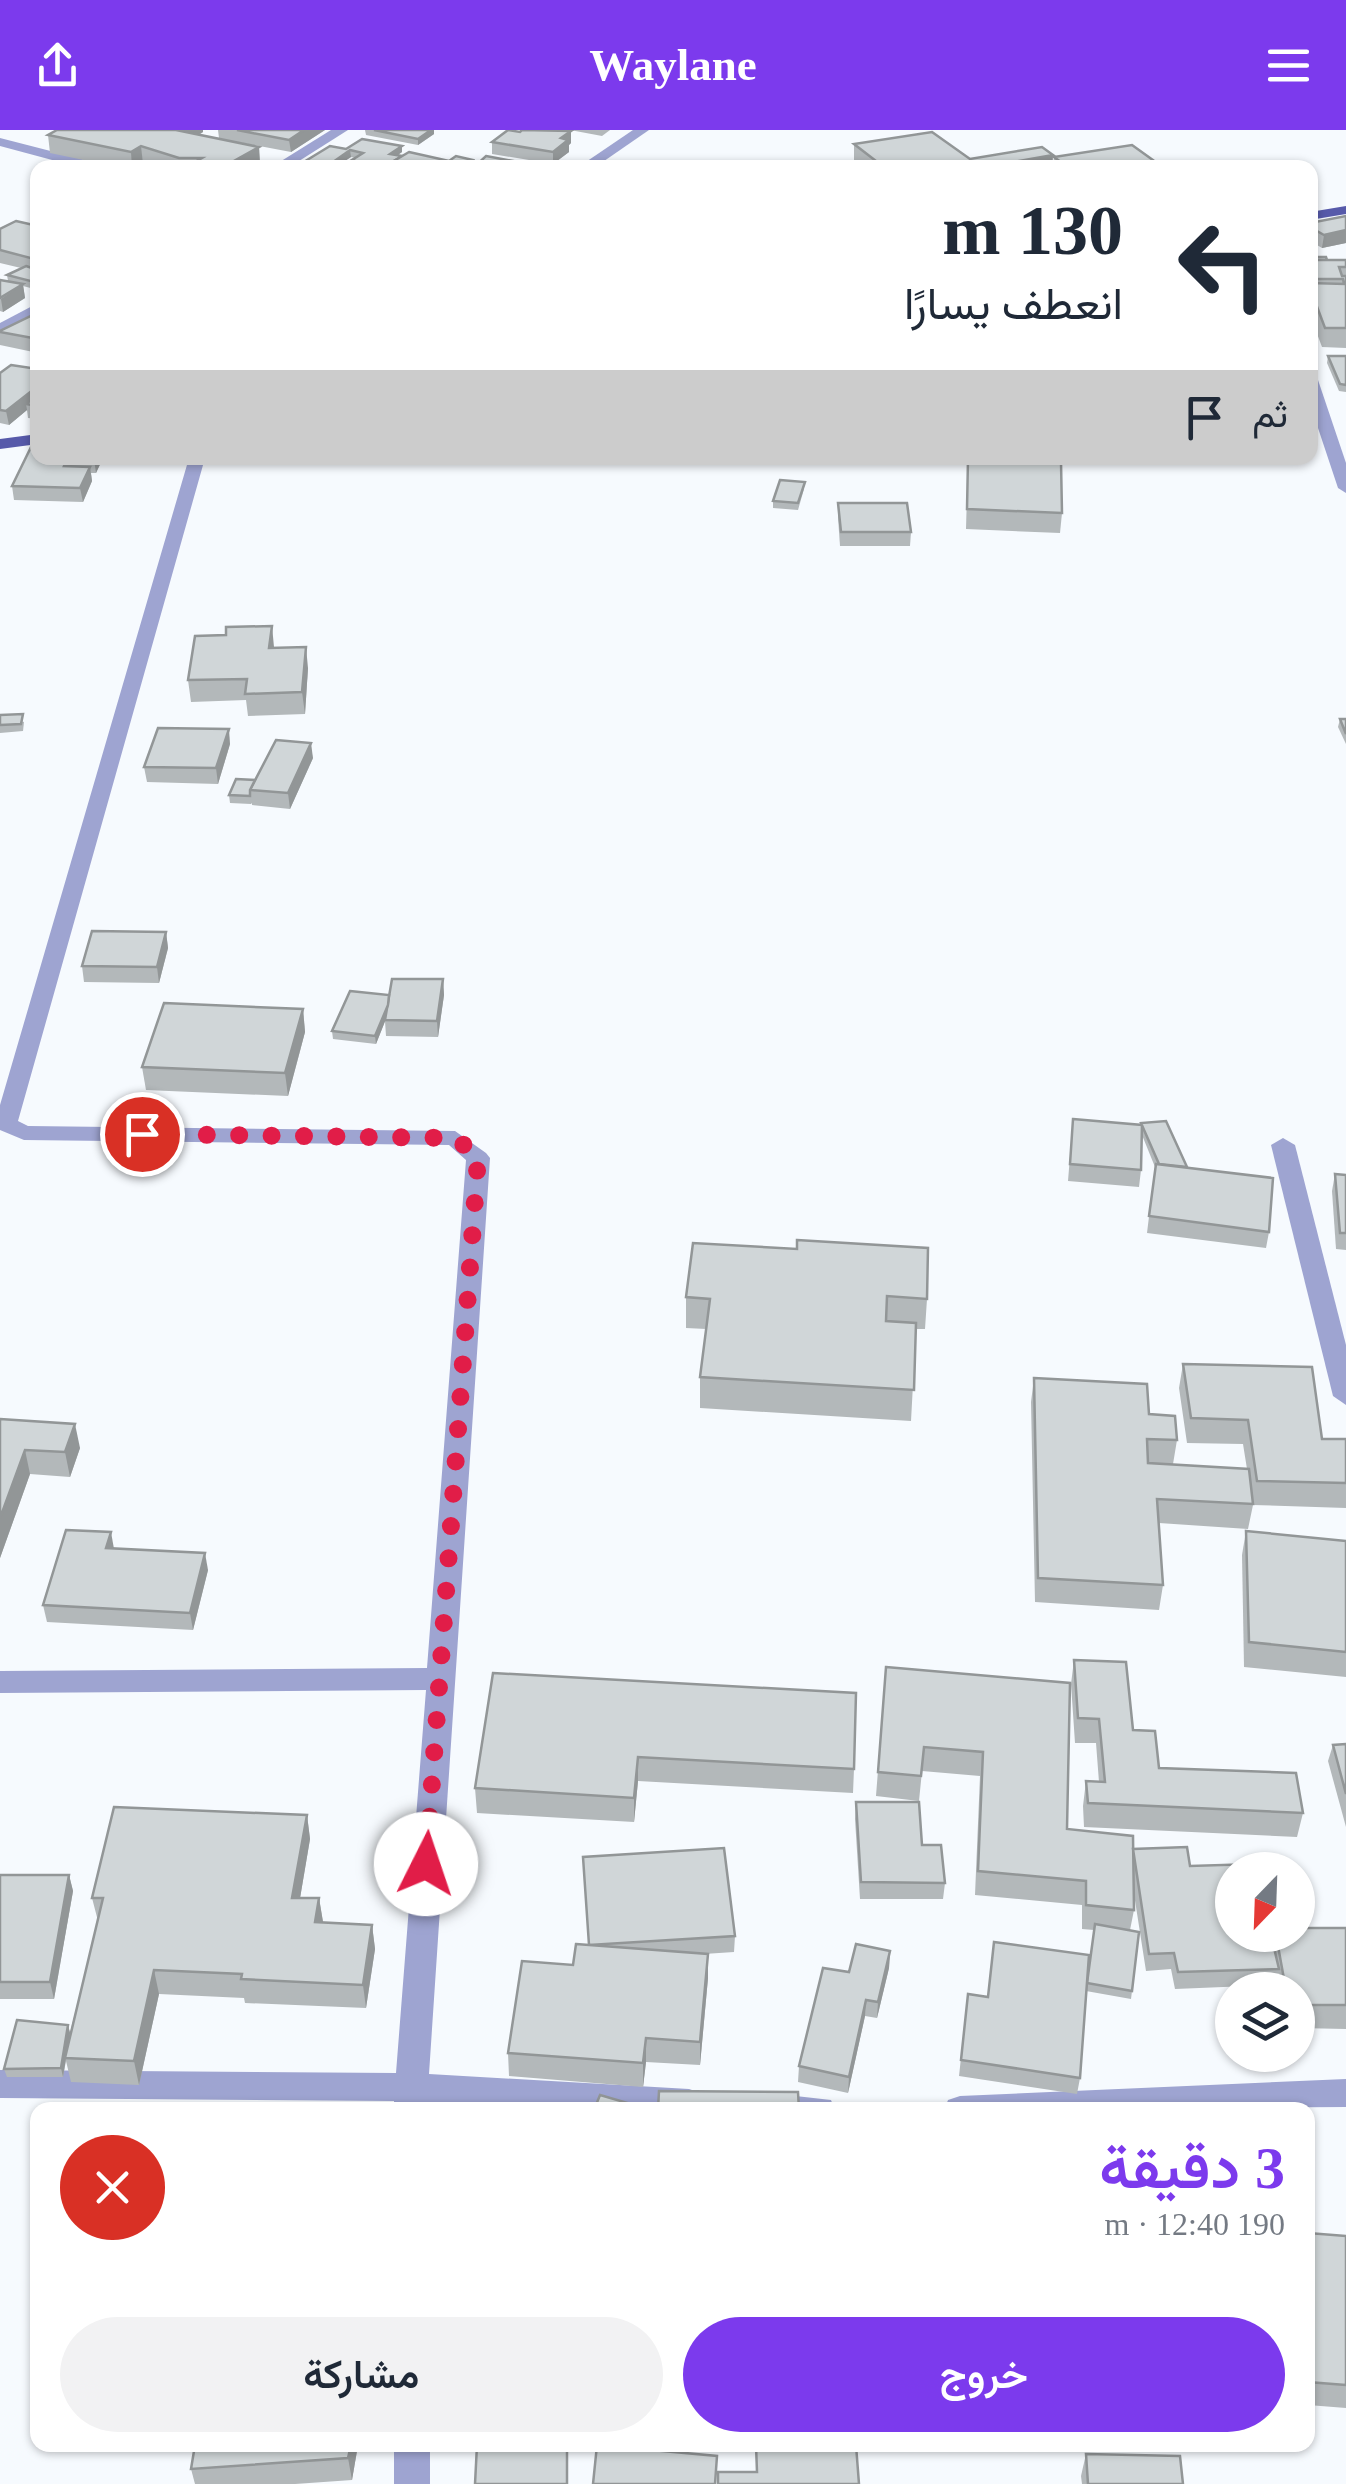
<!DOCTYPE html>
<html lang="ar">
<meta charset="utf-8">
<style>
:root{--surface:#fff;--page:#f2f2f3;--text:#1f2937;--muted:#747a83;--accent:#7c3aed}
body{margin:0;font-family:"Times New Roman",Vazirmatn,serif;background:var(--page);color:var(--text);direction:rtl;height:100vh;display:flex;flex-direction:column;font-size:38px;white-space:nowrap}
*{box-sizing:border-box;margin:0}
p{font-size:32px;color:var(--muted)}
.icon{flex:none;width:55px;height:55px;fill:none;stroke:currentColor;stroke-width:2;stroke-linecap:round;stroke-linejoin:round}
.map{position:relative;flex:1;overflow:hidden;direction:ltr}
.sheet{position:absolute;left:30px;top:1972px;width:1285px;height:350px;display:flex;flex-direction:column;background:var(--surface);border-radius:20px;box-shadow:0 2px 8px #0004;direction:rtl}
.sheet>*{flex:none}
.top-card{position:absolute;left:30px;top:30px;width:1288px;height:305px;border-radius:20px;box-shadow:0 2px 8px #0004;direction:rtl;background:#fff;color:var(--text);overflow:hidden}
.needle{width:65px;rotate:203deg}
.fabs{position:absolute;left:1215px;top:1722px;display:grid;gap:20px}
.fabs a{display:grid;place-items:center;width:100px;height:100px;border-radius:50%;background:var(--surface);box-shadow:0 2px 8px #0004;font-size:50px}
.pin{position:absolute;display:grid;place-items:center;width:85px;height:85px;color:#fff;margin:-42px;border:5px solid #fff;border-radius:50%;box-shadow:0 2px 10px #0007}
.me{position:absolute;width:110px;margin:-55px;rotate:4deg;stroke-linejoin:round;filter:drop-shadow(0 0 8px #0008)}
.turn{display:flex;align-items:center;gap:35px;height:210px;padding:0 30px;font-size:45px}
.turn .icon{width:130px;height:130px;stroke-width:2.5}
.turn b{display:block;font-size:70px;line-height:85px}
.then{display:flex;align-items:center;height:95px;padding:0 30px;background:#0003;gap:20px;font-size:38px}
.round{display:grid;place-items:center;flex:none;width:105px;height:105px;border-radius:52px;background:var(--page)}
.summary{display:flex;align-items:center;justify-content:space-between;height:170px;padding:0 30px}
h1{font-size:60px;font-weight:600;line-height:75px;color:var(--accent)}
.action{display:flex;gap:20px;margin-top:auto;padding:20px 30px}
.action a{flex:1;height:115px;border-radius:60px;background:var(--accent);color:#fff;font-size:40px;font-weight:600;line-height:115px;text-align:center}
.action a+a{background:var(--page);color:var(--text)}
header{display:flex;justify-content:space-between;align-items:center;height:130px;padding:0 30px;background:var(--accent);color:#fff;font-size:45px;font-weight:600}
.map>svg:first-child{display:block}
.lines{fill:none;stroke-linecap:round;stroke-linejoin:round}
.minor{fill:#9ea4d1;fill-rule:evenodd}
.tertiary{fill:#9ea4d1;fill-rule:evenodd}
.primary{fill:#575aaa;fill-rule:evenodd}
.wall{fill:#b3b8ba;fill-rule:evenodd}
.shaded-wall{fill:#929697}
.building{fill:#d0d6d8;stroke:#929697;stroke-width:2.5;fill-rule:evenodd}
.route{stroke:#e11d48;stroke-width:18;stroke-dasharray:0 32.4}
</style>
<header><svg class="icon" aria-label="menu" viewBox="0 0 24 24"><path d="M4 6h16M4 12h16M4 18h16"/></svg>Waylane<svg class="icon" aria-label="share" viewBox="0 0 24 24"><path d="M12 15V3M7 8l5-5 5 5M5 13v7h14v-7"/></svg></header>
<div class="map">
<svg width="1346" height="2354" viewBox="0 0 1346 2354">
<rect width="100%" height="100%" fill="#f6fafe"/>
<g class="lines">
<!-- minor -->
<g class="minor">
<polygon points="633,0 649,0 594,38 577,38"/>
<polygon points="0,8 105,35 107,38 82,38 0,16"/>
<polygon points="1310,245 1318,250 1346,333 1346,363 1338,358 1310,274"/>
<polygon points="189,328 205,328 18,991 28,996 455,1001 486,1023 490,1028 429,1944 689,1959 701,1963 705,1973 702,1980 561,1980 427,1972 426,1980 394,1980 394,1971 0,1968 0,1940 396,1943 426,1560 0,1563 0,1541 427,1538 466,1030 449,1015 24,1010 0,1000 0,975"/>
<polygon points="1283,1008 1295,1015 1346,1215 1346,1275 1333,1266 1271,1015"/>
<polygon points="1346,1949 1346,1977 944,1980 948,1970 960,1966"/>
<polygon points="769,1963 831,1970 835,1980 754,1980 757,1967"/>
<rect x="394" y="2315" width="36" height="39"/>
</g>
<!-- tertiary -->
<g class="tertiary">
<polygon points="331,0 348,0 288,38 270,38"/>
<polygon points="38,173 38,184 0,204 0,193"/>
</g>
<!-- primary -->
<g class="primary">
<polygon points="1346,76 1346,84 1310,90 1310,82"/>
<polygon points="38,304 38,314 0,319 0,309"/>
</g>
</g>
<!-- wall -->
<g class="wall">
<polygon points="218,0 325,0 291,22 238,12 259,17 260,35 255,38 155,38 143,34 137,38 122,38 50,23 48,5 203,2 199,5 219,8"/>
<polygon points="365,0 434,0 434,4 418,15 366,5"/>
<polygon points="570,0 610,0 602,6"/>
<polygon points="520,2 571,13 569,15 569,22 553,34 492,24 492,12"/>
<polygon points="854,14 970,29 1053,25 1052,38 860,38 854,32"/>
<path d="M346 19 402 22 398 25 449 31 473 30V37L294 38ZM351 27 356 28 352 32H343Z"/>
<polygon points="1054,27 1164,38 1053,38"/>
<polygon points="1346,86 1346,113 1322,118 1310,111 1310,93"/>
<polygon points="38,96 38,160 23,156 25,168 3,182 0,181 0,150 8,151 7,145 21,138 0,133 0,99"/>
<polygon points="1310,127 1327,130 1346,130 1346,218 1322,217 1310,185"/>
<polygon points="38,184 38,223 0,215 0,201"/>
<polygon points="1328,226 1346,226 1346,262 1339,261 1327,233"/>
<polygon points="38,239 38,289 28,288 27,280 9,295 0,293 0,243"/>
<polygon points="33,313 103,328 96,343 91,343 92,351 83,372 14,370 12,356"/>
<polygon points="968,329 1062,383 1060,403 966,399"/>
<polygon points="804,359 798,380 773,378 773,371"/>
<polygon points="838,373 911,402 910,416 840,416 838,387"/>
<polygon points="274,518 308,538 305,584 248,586 246,570 191,572 188,550"/>
<polygon points="0,585 24,592 23,601 0,603"/>
<polygon points="1340,589 1346,589 1346,614 1338,597"/>
<polygon points="230,614 218,654 147,652 144,637"/>
<polygon points="313,628 290,679 252,675 252,673 251,674 230,673 229,665 255,650"/>
<polygon points="166,802 168,818 159,853 84,852 82,836"/>
<polygon points="443,849 444,865 438,907 386,906 385,891 376,914 333,909 332,901 389,865"/>
<polygon points="303,879 305,902 288,966 146,960 142,937"/>
<polygon points="1073,989 1141,995 1141,993 1186,1037 1269,1102 1266,1118 1147,1103 1155,1037 1142,1005 1141,1040 1139,1057 1068,1051"/>
<polygon points="1335,1044 1346,1045 1346,1120 1336,1119 1332,1061"/>
<polygon points="797,1119 927,1169 925,1199 916,1199 911,1291 700,1278 700,1247 706,1199 686,1198 686,1167"/>
<polygon points="1183,1234 1322,1309 1346,1309 1346,1378 1253,1375 1248,1399 1159,1393 1163,1455 1159,1480 1035,1472 1031,1272 1034,1248 1149,1284 1177,1310 1173,1334 1247,1339 1243,1314 1187,1313 1179,1258"/>
<polygon points="0,1289 80,1318 70,1347 30,1344 0,1428"/>
<polygon points="1246,1401 1346,1411 1346,1547 1244,1537 1242,1425"/>
<polygon points="114,1418 208,1440 193,1500 47,1492 43,1475"/>
<polygon points="1074,1530 1133,1600 1159,1638 1303,1683 1297,1707 1084,1697 1083,1676 1086,1651 1099,1652 1096,1613 1075,1613 1071,1554"/>
<polygon points="886,1537 1070,1553 1067,1699 1190,1736 1272,1809 1273,1805 1298,1805 1346,1798 1346,1899 1298,1898 1298,1860 1276,1860 1275,1855 1175,1859 1171,1839 1146,1841 1134,1764 1134,1780 1130,1800 1132,1861 1131,1869 1086,1861 1080,1948 1077,1964 959,1946 968,1864 988,1867 1088,1843 1094,1800 1082,1799 1082,1775 975,1765 980,1646 922,1641 919,1671 876,1666"/>
<polygon points="493,1543 854,1639 853,1663 638,1651 634,1692 477,1683 475,1658"/>
<polygon points="1346,1614 1346,1697 1328,1631 1333,1615"/>
<polygon points="856,1672 922,1715 945,1753 943,1769 860,1769 855,1689"/>
<polygon points="307,1685 310,1709 300,1768 319,1768 323,1792 372,1795 375,1819 366,1878 245,1873 244,1868 159,1864 139,1955 71,1952 66,1931 63,1947 7,1947 4,1939 68,1895 70,1903 98,1791 92,1768"/>
<polygon points="0,1745 69,1745 73,1761 54,1869 0,1869"/>
<polygon points="735,1806 734,1822 704,1824 708,1848 700,1935 646,1932 643,1957 509,1946 508,1923 588,1815"/>
<polygon points="890,1821 889,1838 877,1888 865,1886 848,1963 798,1952 799,1936 849,1842"/>
<polygon points="1308,2103 1346,2106 1346,2278 1308,2275"/>
<polygon points="195,2315 358,2315 352,2350 295,2354 195,2354 191,2339"/>
<polygon points="1086,2324 1183,2354 1082,2354 1081,2346"/>
</g>
<!-- shaded-wall -->
<g class="shaded-wall">
<polygon points="174,0 203,0 203,2 176,17"/>
<polygon points="304,0 325,0 291,22 289,10"/>
<polygon points="431,0 434,0 434,4 418,15 418,9"/>
<polygon points="571,1 571,13 569,15 569,22 553,34 553,22 561,8"/>
<polygon points="141,16 143,34 137,38 132,38 131,22"/>
<polygon points="402,16 402,22 390,30 390,24"/>
<polygon points="259,17 260,35 255,38 223,37"/>
<polygon points="350,20 351,27 336,37 336,30"/>
<polygon points="1053,25 1052,38 978,38"/>
<polygon points="1346,100 1346,113 1322,118 1324,105"/>
<polygon points="23,154 25,168 3,182 1,169"/>
<polygon points="38,256 38,272 26,274 27,280 9,295 6,281"/>
<polygon points="95,328 103,328 96,343 94,329"/>
<polygon points="90,337 92,351 83,372 80,358"/>
<polygon points="272,496 274,517 269,518"/>
<polygon points="306,517 308,538 305,584 302,562"/>
<polygon points="229,599 230,614 218,654 216,638"/>
<polygon points="311,613 313,628 290,679 288,663"/>
<polygon points="166,802 168,818 159,853 157,837"/>
<polygon points="443,849 444,865 438,907 437,891"/>
<polygon points="391,866 392,874 376,914 375,906"/>
<polygon points="303,879 305,902 288,966 285,943"/>
<polygon points="75,1294 80,1318 70,1347 65,1322"/>
<polygon points="25,1320 30,1344 0,1428 0,1388"/>
<polygon points="111,1402 114,1419 106,1418"/>
<polygon points="205,1423 208,1440 193,1500 190,1483"/>
<polygon points="638,1627 638,1651 634,1692 634,1668"/>
<polygon points="307,1685 310,1709 296,1792 292,1768"/>
<polygon points="69,1745 73,1761 54,1869 50,1852"/>
<polygon points="319,1768 323,1792 315,1792"/>
<polygon points="372,1795 375,1819 366,1878 363,1855"/>
<polygon points="890,1821 889,1838 877,1888 878,1872"/>
<polygon points="708,1824 708,1848 700,1935 700,1912"/>
<polygon points="154,1840 159,1864 139,1955 134,1931"/>
<polygon points="866,1870 865,1886 848,1963 849,1947"/>
<polygon points="68,1895 70,1903 63,1947 61,1938"/>
<polygon points="646,1908 646,1932 643,1957 643,1933"/>
<polygon points="351,2315 358,2315 352,2350 348,2328"/>
</g>
<!-- building -->
<g class="building">
<polygon points="57,0 176,0 259,17 223,37 195,32 202,28 179,28 141,16 131,22 48,5"/>
<polygon points="237,0 304,0 289,10"/>
<polygon points="374,0 431,0 418,9"/>
<polygon points="508,0 520,2 522,0 571,1 561,8 568,10 553,22 492,12"/>
<polygon points="932,2 970,29 1042,17 1053,25 978,38 970,38 966,35 949,38 885,38 854,14"/>
<path d="M362 9 402 16 390 24 402 26 382 38H294L330 16 346 19ZM350 20 363 23 352 30 358 32H339L336 30Z"/>
<polygon points="1132,15 1164,38 1069,38 1054,27"/>
<polygon points="409,22 449,31 456,26 473,30 467,38 382,38"/>
<polygon points="486,26 540,36 537,38 473,38"/>
<polygon points="1346,86 1346,100 1324,105 1310,97 1310,93"/>
<polygon points="16,91 38,96 38,130 0,120 0,99"/>
<polygon points="1310,127 1326,127 1327,130 1310,130"/>
<polygon points="1310,130 1346,130 1346,137 1339,137 1342,146 1346,146 1346,198 1325,198 1310,158 1310,153 1344,154 1343,149 1310,149"/>
<polygon points="26,136 38,140 38,153 7,145"/>
<polygon points="0,150 23,154 0,168"/>
<polygon points="37,183 38,209 0,202 0,201"/>
<polygon points="1328,226 1346,226 1346,255 1340,254"/>
<polygon points="11,235 38,239 38,256 6,281 0,280 0,243"/>
<polygon points="38,265 38,276 26,274"/>
<polygon points="33,313 38,314 38,328 95,328 94,329 67,329 64,336 90,337 80,358 12,356"/>
<polygon points="968,329 1061,332 1062,383 967,379"/>
<polygon points="780,350 805,352 798,373 773,371"/>
<polygon points="838,373 907,373 911,402 841,402"/>
<polygon points="272,496 269,518 306,517 302,562 245,564 247,549 188,550 195,506 226,505 226,497"/>
<polygon points="23,584 21,594 0,595 0,585"/>
<polygon points="1340,589 1346,589 1346,604"/>
<polygon points="158,598 229,599 216,638 144,637"/>
<polygon points="276,610 311,613 288,663 250,660"/>
<polygon points="236,649 255,650 250,660 250,666 229,665"/>
<polygon points="92,801 166,802 157,837 82,836"/>
<polygon points="392,849 443,849 437,891 385,890"/>
<polygon points="350,861 389,865 388,875 375,906 332,901"/>
<polygon points="164,873 303,879 285,943 142,937"/>
<polygon points="1073,989 1142,995 1141,1040 1070,1034"/>
<polygon points="1166,991 1187,1037 1159,1034 1141,993"/>
<polygon points="1156,1034 1273,1048 1269,1102 1149,1086"/>
<polygon points="1335,1044 1346,1045 1346,1103 1340,1103"/>
<polygon points="797,1110 928,1118 927,1169 887,1166 886,1191 916,1193 914,1260 700,1247 710,1169 686,1167 693,1113 797,1119"/>
<polygon points="1183,1234 1312,1237 1322,1309 1346,1309 1346,1353 1257,1351 1248,1290 1191,1288"/>
<polygon points="1034,1248 1147,1254 1149,1284 1175,1286 1177,1310 1147,1309 1148,1333 1249,1339 1253,1374 1157,1369 1163,1455 1038,1448"/>
<polygon points="0,1289 75,1294 65,1322 25,1320 0,1388"/>
<polygon points="66,1400 111,1402 106,1418 205,1423 190,1483 43,1475"/>
<polygon points="1246,1401 1346,1411 1346,1522 1249,1512"/>
<polygon points="1074,1530 1126,1532 1133,1600 1155,1601 1159,1638 1296,1643 1303,1683 1088,1673 1086,1651 1105,1652 1099,1589 1078,1588"/>
<polygon points="886,1537 1070,1553 1067,1699 1133,1706 1134,1780 1086,1775 1086,1751 978,1741 983,1622 924,1617 921,1646 878,1642"/>
<polygon points="493,1543 856,1563 854,1639 638,1627 634,1668 475,1658"/>
<polygon points="1346,1614 1346,1664 1333,1615"/>
<polygon points="856,1672 919,1672 922,1715 941,1715 945,1753 861,1752"/>
<polygon points="114,1677 307,1685 292,1768 319,1768 315,1792 372,1795 363,1855 241,1849 242,1844 154,1840 134,1931 65,1928 103,1768 92,1768"/>
<polygon points="1187,1717 1190,1736 1255,1734 1256,1740 1232,1740 1232,1805 1271,1805 1279,1839 1178,1842 1174,1823 1149,1824 1133,1719"/>
<polygon points="724,1718 735,1806 589,1815 583,1727"/>
<polygon points="0,1745 69,1745 50,1852 0,1852"/>
<polygon points="1095,1794 1139,1802 1132,1861 1087,1853"/>
<polygon points="1298,1798 1346,1798 1346,1875 1298,1875 1298,1860 1286,1860 1276,1805 1298,1805"/>
<polygon points="994,1812 1089,1825 1080,1948 961,1930 968,1864 988,1867"/>
<polygon points="576,1814 708,1824 700,1912 646,1908 643,1933 508,1923 522,1831 573,1835"/>
<polygon points="856,1814 890,1821 878,1872 866,1870 849,1947 799,1936 823,1838 849,1842"/>
<polygon points="17,1890 68,1895 61,1938 4,1939"/>
<polygon points="659,1961 798,1962 799,1980 658,1980"/>
<polygon points="600,1965 638,1976 637,1980 594,1980"/>
<polygon points="1308,2103 1346,2106 1346,2255 1308,2252"/>
<polygon points="195,2315 351,2315 348,2328 191,2339"/>
<polygon points="477,2315 567,2315 567,2354 475,2354"/>
<polygon points="597,2315 717,2326 715,2354 593,2354"/>
<polygon points="756,2315 856,2315 859,2354 718,2354 718,2342 757,2342"/>
<polygon points="1086,2324 1180,2326 1183,2354 1088,2354"/>
</g>
<g class="lines">
<!-- route -->
<polyline class="route" points="142,1004 456,1008 478,1028 426,1734"/>
</g>
</svg>
<div class="fabs">
<a><svg class="needle" viewBox="-14 -14 28 28"><path d="M0-13l5 13h-10z" fill="#e53935"/><path d="M0 13l5-13h-10z" fill="#747a83"/></svg></a>
<a><svg class="icon" aria-label="layers" viewBox="0 0 24 24"><path d="M12 4l9 5-9 5-9-5zM3 14l9 5 9-5"/></svg></a>
</div>
<div class="pin" style="left:142px;top:1004px;background:#d93025"><svg class="icon" aria-label="arrive" viewBox="0 0 24 24"><path d="M6 21V4h12l-3 4 3 4H6"/></svg></div>
<svg class="me" style="left:426px;top:1734px" viewBox="-20 -20 40 40"><circle r="19" fill="#fff"/><path d="M0-13L10 11 0 6-10 11z" fill="#e11d48"/></svg>
<div class="top-card">
<div class="turn"><svg class="icon" aria-label="left" viewBox="0 0 24 24"><path d="M17 20v-9H6M10 6l-5 5 5 5"/></svg><div><b>130 m</b>انعطف يسارًا</div></div>
<div class="then">ثم<svg class="icon" aria-label="arrive" viewBox="0 0 24 24"><path d="M6 21V4h12l-3 4 3 4H6"/></svg></div>
</div>
<section class="sheet">
<div class="summary"><div><h1>3 دقيقة</h1><p>190 m · 12:40</p></div><a class="round" style="background:#d93025;color:#fff"><svg class="icon" aria-label="close" viewBox="0 0 24 24"><path d="M6 6l12 12M18 6L6 18"/></svg></a></div>
<div class="action"><a>خروج</a><a>مشاركة</a></div>
</section>
</div>
